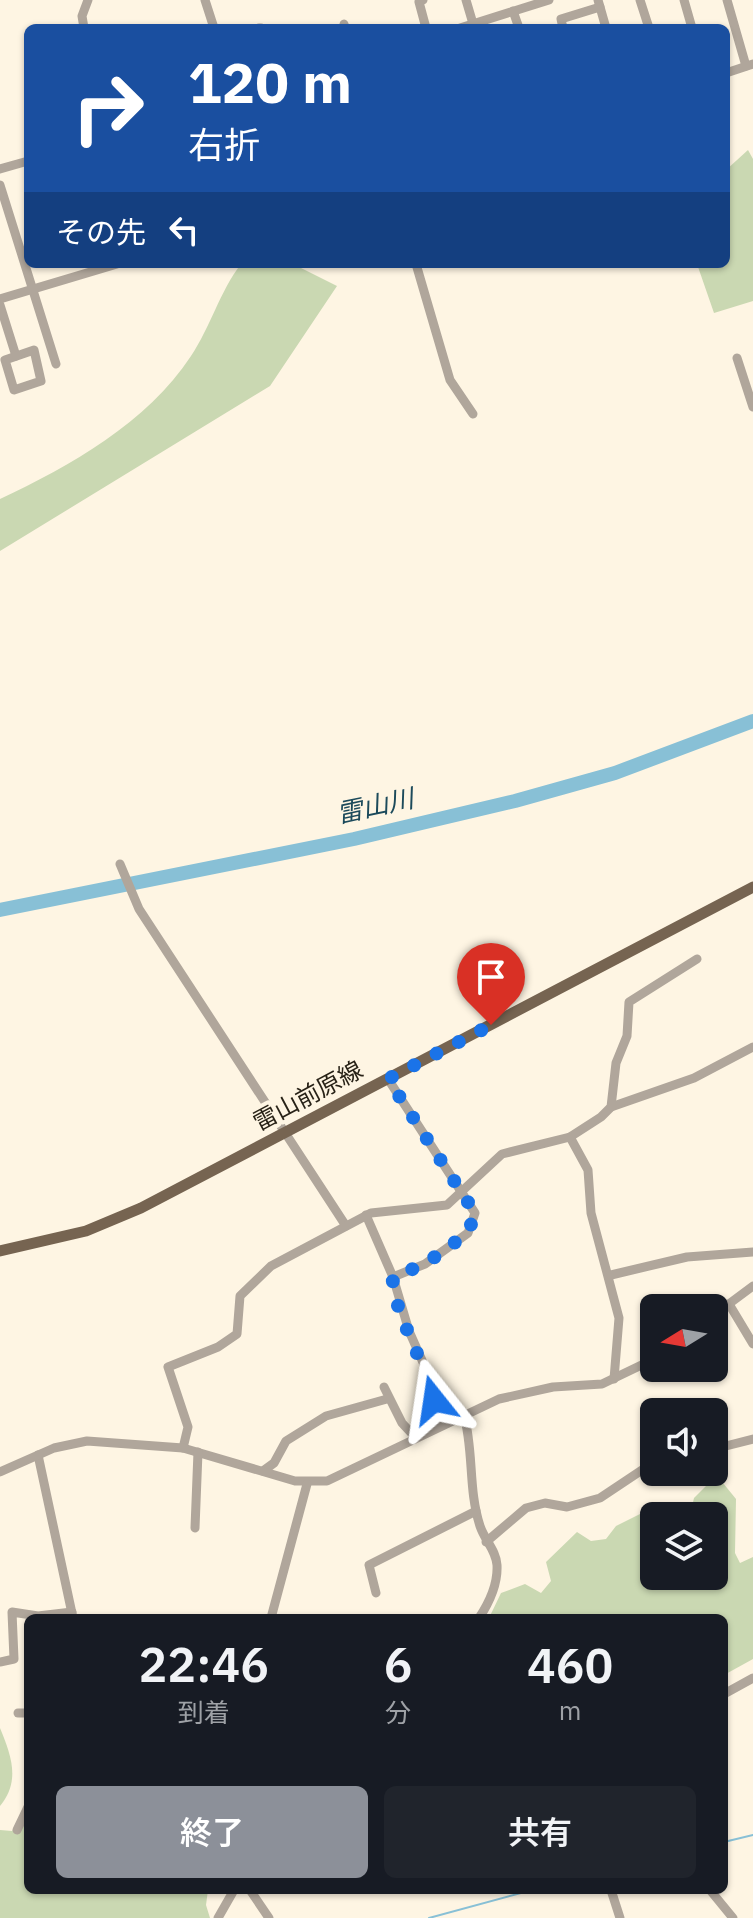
<!DOCTYPE html>
<html lang="ja">
<meta charset="utf-8">
<style>
:root{--surface:#171b24;--page:#20242c;--text:#f1f3f6;--muted:#9ea1a6;--accent:#8c9099}
body{margin:0;font-family:"IBM Plex Sans","Noto Sans JP",sans-serif;background:var(--page);color:var(--text);height:100vh;display:flex;flex-direction:column;font-size:30px;white-space:nowrap}
*{box-sizing:border-box;margin:0}
p{font-size:26px;color:var(--muted)}
.icon{flex:none;width:44px;height:44px;fill:none;stroke:currentColor;stroke-width:2;stroke-linecap:round;stroke-linejoin:round}
.map{position:relative;flex:1;overflow:hidden}
.side{position:absolute;left:24px;top:1614px;width:704px;height:280px;display:flex;flex-direction:column;background:var(--surface);border-radius:12px;box-shadow:0 2px 6px #0004}
.side>*{flex:none}
.top-card{position:absolute;left:24px;top:24px;width:706px;height:244px;border-radius:12px;box-shadow:0 2px 6px #0004;background:#1a4fa0;color:#fff;overflow:hidden}
.needle{width:52px;rotate:259deg}
.fabs{position:absolute;left:640px;top:1294px;display:grid;gap:16px}
.fabs a{display:grid;place-items:center;width:88px;height:88px;border-radius:12px;background:var(--surface);box-shadow:0 2px 6px #0004;font-size:40px}
.pin{position:absolute;display:grid;place-items:center;width:68px;height:68px;color:#fff;margin:-82px -34px;border-radius:50% 50% 50% 0;rotate:-45deg;box-shadow:0 0 8px #0007}
.pin .icon{rotate:45deg}
.me{position:absolute;width:88px;margin:-44px;rotate:345deg;stroke-linejoin:round;filter:drop-shadow(0 0 6px #0008)}
.turn{display:flex;align-items:center;gap:28px;height:168px;padding:0 32px;font-size:36px}
.turn .icon{width:104px;height:104px;stroke-width:2.5}
.turn b{display:block;font-size:56px;line-height:68px}
.then{display:flex;align-items:center;height:76px;padding:0 32px;background:#0003;gap:16px;font-size:30px}
.eta{display:flex;justify-content:space-evenly;align-items:center;height:136px;text-align:center}
.eta b{font-size:48px;font-weight:600;line-height:56px}
.action{display:flex;gap:16px;margin-top:auto;padding:16px 32px}
.action a{flex:1;height:92px;border-radius:12px;background:var(--accent);color:#fff;font-size:32px;font-weight:600;line-height:92px;text-align:center}
.action a+a{background:var(--page);color:var(--text)}
.map>svg:first-child{display:block}
.green{fill:#cad8b2}
.lines{fill:none;stroke-linecap:round;stroke-linejoin:round}
.stream{stroke:#88c0d6;stroke-width:2}
.river{stroke:#88c0d6;stroke-width:14}
.minor{stroke:#b0a69b;stroke-width:9}
.major{stroke:#766451;stroke-width:11}
.route{stroke:#1a73e8;stroke-width:14;stroke-dasharray:0 25.2}
.labels{text-anchor:middle;stroke-width:8;stroke-linejoin:round;paint-order:stroke}
.street-label{font-size:24px;fill:#282217;stroke:#fef5e3}
.water-label{font-size:26px;font-style:italic;fill:#1c4a5b;stroke:#fef5e3}
</style>
<div class="map">
<svg width="753" height="1918" viewBox="0 0 753 1918">
<rect width="100%" height="100%" fill="#fef5e3"/>
<!-- green -->
<g class="green">
<polygon points="748,150 753,159 753,301 714,313 697,264 726,264 726,170"/>
<path d="M241 264H293L337 286 270 386 0 551V499C70 466 147 423 191 356 210 328 220 291 241 264Z"/>
<polygon points="710,1482 723,1483 736,1499 735,1553 740,1563 753,1557 753,1659 724,1675 724,1618 489,1618 501,1593 525,1584 541,1593 551,1581 546,1562 577,1532 591,1541 606,1539 616,1526 652,1508 656,1516 654,1576 714,1576 714,1516 690,1515 694,1498"/>
<path d="M0 1728C11 1755 21 1781 0 1806Z"/>
<polygon points="28,1809 28,1890 208,1890 206,1905 210,1918 0,1918 0,1830 12,1831"/>
</g>
<g class="lines">
<!-- stream -->
<g class="stream">
<polyline points="724,1842 753,1835"/>
<polyline points="429,1918 532,1890"/>
</g>
<!-- river -->
<polyline class="river" points="0,910 354,839 515,801 615,773 753,721"/>
<!-- minor -->
<g class="minor">
<polyline points="205,0 214,28"/>
<polyline points="423,0 419,2 426,28"/>
<polyline points="466,0 474,27"/>
<polyline points="598,0 606,28"/>
<polyline points="640,0 649,28"/>
<polyline points="684,0 692,28"/>
<polyline points="727,0 746,66"/>
<polyline points="513,11 519,28"/>
<polyline points="344,24 345,28"/>
<polyline points="84,28 82,16 88,0"/>
<polyline points="259,28 261,28"/>
<polyline points="460,28 549,0"/>
<polyline points="563,28 561,19 600,7"/>
<polyline points="726,73 753,64"/>
<polyline points="0,169 28,161"/>
<polyline points="0,185 56,364"/>
<polyline points="416,264 450,380 473,414"/>
<polyline points="0,299 117,264"/>
<polyline points="0,305 16,356"/>
<polygon points="34,350 41,381 14,390 5,360"/>
<polyline points="737,358 753,407"/>
<polyline points="120,864 139,909 346,1226"/>
<polyline points="388,1079 475,1213 468,1233 425,1264 393,1277 409,1331 429,1376 438,1425"/>
<polyline points="611,1107 694,1078 753,1047"/>
<polyline points="570,1137 588,1170 591,1213 619,1318 614,1379"/>
<polyline points="366,1215 393,1277"/>
<polyline points="611,1275 687,1257 753,1252"/>
<polyline points="729,1304 753,1344"/>
<polyline points="714,1315 753,1286"/>
<polyline points="384,1387 402,1423 415,1437"/>
<path d="M464 1415C474 1452 468 1489 480 1526 485 1541 496 1550 497 1565 498 1584 489 1603 479 1618"/>
<polyline points="183,1448 188,1427 168,1367 218,1347 237,1334 240,1296 271,1266 371,1213 447,1205 502,1154 570,1137 601,1117 611,1107 616,1063 627,1036 629,1002 697,959"/>
<polyline points="714,1449 753,1439"/>
<polyline points="38,1455 73,1618"/>
<polyline points="263,1471 274,1463 286,1441 326,1416 387,1399"/>
<polyline points="0,1472 54,1448 87,1441 183,1448 295,1481 327,1481 499,1399 553,1387 602,1384 654,1359"/>
<polyline points="195,1528 198,1452"/>
<polyline points="486,1542 526,1508 545,1503 567,1507 600,1498 654,1462"/>
<polyline points="376,1593 369,1565 476,1511"/>
<polyline points="271,1618 307,1484"/>
<polyline points="0,1662 14,1659 12,1612 38,1616 72,1612"/>
<polyline points="724,1694 753,1678"/>
<polyline points="18,1713 28,1713"/>
<polyline points="17,1830 28,1807"/>
<polyline points="250,1890 269,1918"/>
<polyline points="611,1890 620,1918"/>
<polyline points="710,1890 733,1918"/>
<polyline points="218,1918 234,1890"/>
</g>
<!-- major -->
<polyline class="major" points="0,1251 86,1231 141,1208 753,887"/>
</g>
<g class="lines">
<!-- route -->
<path class="route" d="M434 1400C427 1366 390 1305 393 1277L425 1264 468 1233 475 1213 388 1079 491 1025"/>
</g>
<g class="labels">
<!-- street labels -->
<g class="street-label">
<text transform="translate(308 1096) rotate(-28)" y="8">雷山前原線</text>
</g>
<!-- water labels -->
<g class="water-label">
<text transform="translate(375 806) rotate(-12)" y="9">雷山川</text>
</g>
</g>
</svg>
<div class="fabs">
<a><svg class="needle" viewBox="-14 -14 28 28"><path d="M0-13l5 13h-10z" fill="#e53935"/><path d="M0 13l5-13h-10z" fill="#9ea1a6"/></svg></a>
<a><svg class="icon" aria-label="sound" viewBox="0 0 24 24"><path d="M4 9h4l5-4v14l-5-4H4zM17 9q2 3 0 6"/></svg></a>
<a><svg class="icon" aria-label="layers" viewBox="0 0 24 24"><path d="M12 4l9 5-9 5-9-5zM3 14l9 5 9-5"/></svg></a>
</div>
<div class="pin" style="left:491px;top:1025px;background:#d93025"><svg class="icon" aria-label="arrive" viewBox="0 0 24 24"><path d="M6 21V4h12l-3 4 3 4H6"/></svg></div>
<svg class="me" style="left:434px;top:1400px" viewBox="-20 -20 40 40"><path d="M0-17L14 15 0 8-14 15z" fill="#1a73e8" stroke="#fff" stroke-width="4"/></svg>
<div class="top-card">
<div class="turn"><svg class="icon" aria-label="right" viewBox="0 0 24 24"><path d="M7 20v-9h11M14 6l5 5-5 5"/></svg><div><b>120 m</b>右折</div></div>
<div class="then">その先<svg class="icon" aria-label="left" viewBox="0 0 24 24"><path d="M17 20v-9H6M10 6l-5 5 5 5"/></svg></div>
</div>
<section class="side">
<div class="eta">
<div><b>22:46</b><p>到着</p></div>
<div><b>6</b><p>分</p></div>
<div><b>460</b><p>m</p></div>
</div>
<div class="action"><a>終了</a><a>共有</a></div>
</section>
</div>
